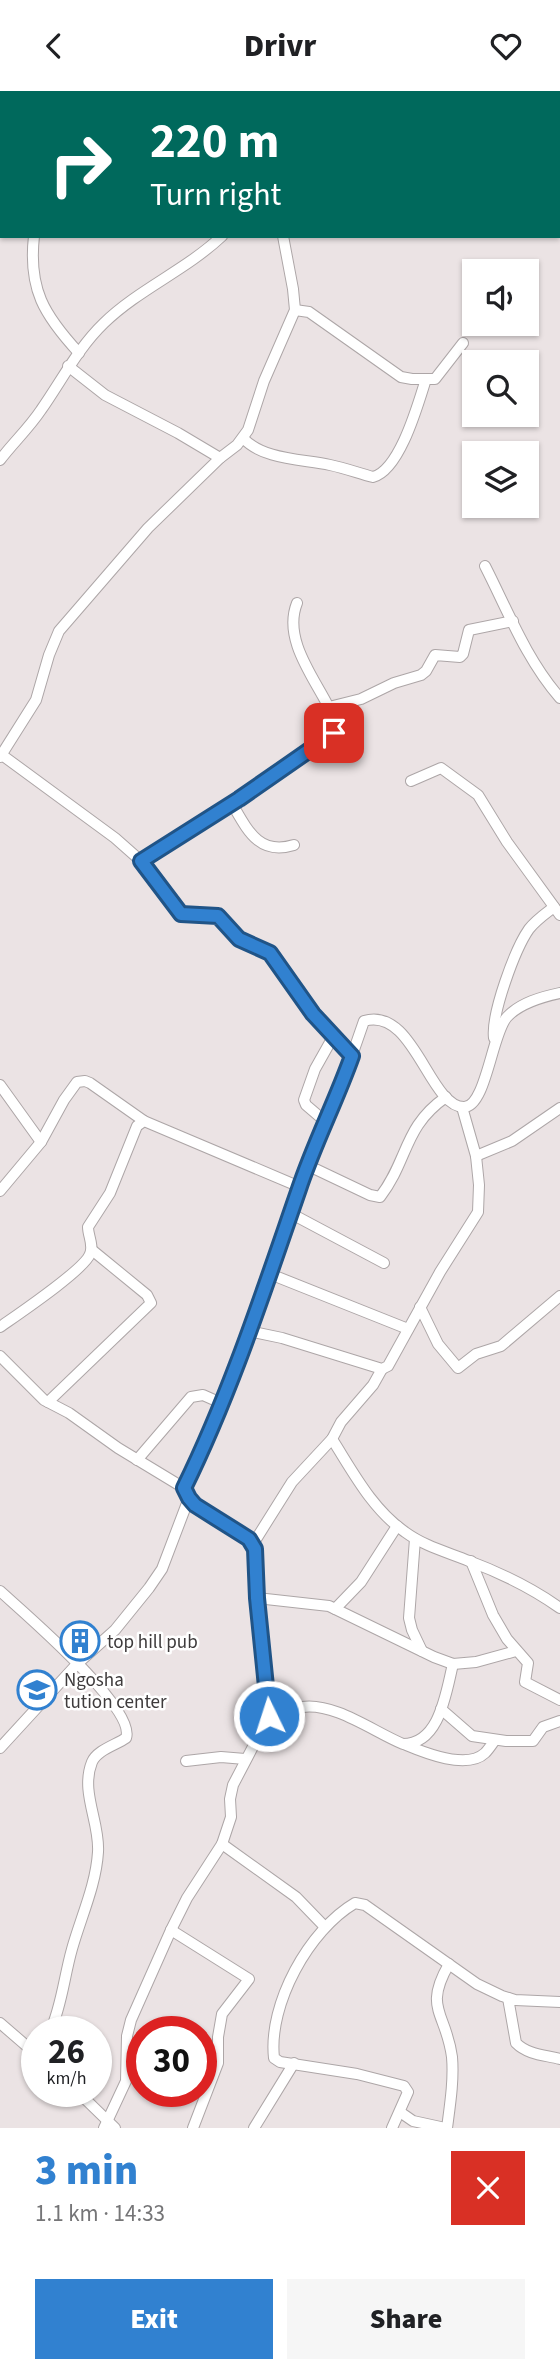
<!DOCTYPE html>
<meta charset="utf-8">
<style>
:root{--surface:#fff;--page:#f6f6f6;--text:#202124;--muted:#757577;--accent:#3181d0}
body{margin:0;font-family:"Source Sans 3",sans-serif;background:var(--page);color:var(--text);height:100vh;display:flex;flex-direction:column;font-size:26px;white-space:nowrap}
*{box-sizing:border-box;margin:0}
p{font-size:23px;color:var(--muted)}
.icon{flex:none;width:38px;height:38px;fill:none;stroke:currentColor;stroke-width:2;stroke-linecap:round;stroke-linejoin:round}
.map{position:relative;height:2037px;overflow:hidden}
.sheet{display:flex;flex-direction:column;background:var(--surface);flex:1}
.sheet>*{flex:none}
.top-card{position:absolute;left:0px;top:0px;width:560px;height:147px;box-shadow:0 2px 5px #0004;background:#00695c;color:#fff;overflow:hidden}
.buttons{position:absolute;left:462px;top:168px;display:grid;gap:14px}
.buttons a{display:grid;place-items:center;width:77px;height:77px;border-radius:0px;background:var(--surface);box-shadow:0 2px 5px #0004;font-size:35px}
.speed{position:absolute;left:21px;top:1925px;display:flex;gap:14px;font-size:35px;font-weight:700;text-align:center}
.speed>*{display:grid;place-content:center;width:91px;height:91px;border-radius:50%;background:var(--surface);box-shadow:0 2px 5px #0004;line-height:1}
.speed small{font-size:18px;font-weight:400}
.speed .limit{border:10px solid #d22;background:#fff;color:#111}
.pin{position:absolute;display:grid;place-items:center;width:60px;height:60px;color:#fff;margin:-30px;border-radius:14px;box-shadow:0 4px 10px #0006}
.me{position:absolute;width:77px;margin:-38px;rotate:356deg;stroke-linejoin:round;filter:drop-shadow(0 0 5px #0008)}
.turn{display:flex;align-items:center;gap:24px;height:147px;padding:0 35px;font-size:32px}
.turn .icon{width:91px;height:91px;stroke-width:2.5}
.turn b{display:block;font-size:49px;line-height:60px}
.round{display:grid;place-items:center;flex:none;width:74px;height:74px;border-radius:0px;background:var(--page)}
.overview{display:flex;align-items:center;justify-content:space-between;height:119px;padding:0 35px}
h1{font-size:42px;font-weight:800;line-height:52px;color:var(--accent)}
.primary-button{display:flex;gap:14px;margin-top:auto;padding:14px 35px}
.primary-button a{flex:1;height:80px;border-radius:0px;background:var(--accent);color:#fff;font-size:28px;font-weight:800;line-height:80px;text-align:center}
.primary-button a+a{background:var(--page);color:var(--text)}
header{display:flex;justify-content:space-between;align-items:center;height:91px;padding:0 35px;background:var(--surface);font-size:32px;font-weight:800}
.map>svg:first-child{display:block}
.lines{fill:none;stroke-linecap:round;stroke-linejoin:round}
.minor-casing{stroke:#ada6a7;stroke-width:12}
.minor{stroke:#fff;stroke-width:10}
.route-casing{stroke:#205487;stroke-width:18}
.route{stroke:#3181d0;stroke-width:12}
.labels{text-anchor:middle;stroke-width:5;stroke-linejoin:round;paint-order:stroke}
.poi-label{font-size:19px;fill:#3e3b3c;stroke:#fff;text-anchor:start}
</style>
<header><svg class="icon" aria-label="back" viewBox="0 0 24 24"><path d="M15 5l-7 7 7 7"/></svg>Drivr<svg class="icon" aria-label="heart" viewBox="0 0 24 24"><path d="M12 20l-8-8c-3-5 5-10 8-4 3-6 11-1 8 4z"/></svg></header>
<div class="map">
<svg width="560" height="2037" viewBox="0 0 560 2037">
<rect width="100%" height="100%" fill="#ebe3e4"/>
<g class="lines">
<!-- minor casing -->
<g class="minor-casing">
<g id="minor">
<polyline points="133,0 137,2"/>
<polyline points="193,0 195,2"/>
<polyline points="301,2 302,0"/>
<polyline points="312,2 313,0"/>
<polyline points="0,68 2,69"/>
<polyline points="0,136 2,134"/>
<path d="M34 145C28 198 44 224 79 262"/>
<polyline points="295,219 309,221 401,286 412,288 435,288 463,252"/>
<polyline points="68,275 105,304 178,342 220,367"/>
<path d="M243 347C263 369 303 368 330 374 345 377 358 382 373 386 400 379 418 313 426 288"/>
<path d="M0 369C13 352 29 337 41 319 62 289 78 257 104 232 139 198 186 179 222 145"/>
<path d="M485 475C508 520 526 568 560 607"/>
<polyline points="329,616 361,608 394,592 421,584 426,580 435,564 460,566 463,563 469,539 513,530"/>
<polyline points="2,664 115,747 141,770 181,823 218,825 239,848 264,859 274,866 313,923 352,965"/>
<polyline points="0,666 36,609 49,564 59,540 148,437 220,367 237,354 248,339 264,290 295,219 293,198 283,145"/>
<polyline points="411,690 441,677 478,704 507,751 560,824"/>
<path d="M231 711C247 738 258 765 294 754"/>
<path d="M141 770 239 708 339 637C338 628 332 621 327 613 312 584 283 547 297 512"/>
<path d="M494 947C491 923 515 858 529 838 536 829 545 823 554 816"/>
<polyline points="0,994 41,1051"/>
<polyline points="327,1032 306,1014 304,1009 315,978 333,946"/>
<polyline points="476,1065 512,1050 560,1017"/>
<path d="M309 1075 370 1104 380 1106C409 1068 403 1036 446 1006"/>
<polyline points="0,1100 41,1051 64,1009 77,991 85,990 90,992 144,1030"/>
<polyline points="290,1122 384,1172"/>
<polyline points="270,1183 408,1238"/>
<polyline points="420,1216 438,1253 458,1277 476,1263 501,1255 560,1205"/>
<path d="M0 1236C17 1224 84 1179 90 1163 94 1154 88 1145 88 1136L110 1102 137 1035 144 1030 300 1096"/>
<polyline points="249,1240 282,1247 382,1278 388,1275 440,1181 478,1121 479,1094 476,1065 462,1016"/>
<polyline points="0,1265 44,1309 69,1322 118,1357 184,1397 189,1407 162,1478 149,1497 115,1539 77,1573 0,1657"/>
<polyline points="48,1311 151,1212 147,1204 92,1159"/>
<path d="M332 1348C353 1381 372 1418 405 1441 424 1455 447 1461 469 1470 501 1482 532 1497 560 1517"/>
<polyline points="137,1369 191,1306 203,1304 221,1312"/>
<path d="M184 1397 197 1370 249 1240 300 1096 341 996 364 930C414 915 429 1016 464 1016 486 1016 492 942 507 926 520 912 541 906 560 902"/>
<polyline points="415,1448 409,1527 412,1539 422,1560"/>
<polyline points="253,1453 292,1391 332,1348 341,1331 373,1294 382,1278"/>
<polyline points="471,1470 493,1524 507,1548 528,1572 525,1591 560,1609"/>
<path d="M0 1500C24 1522 137 1618 126 1647 116 1654 97 1659 92 1671 80 1701 100 1731 98 1761 96 1794 81 1826 72 1858 64 1886 62 1914 50 1941"/>
<polyline points="257,1507 329,1515 434,1566 453,1573 476,1571 516,1560"/>
<polyline points="335,1518 361,1491 397,1435"/>
<polyline points="441,1618 472,1645 506,1650 533,1650 543,1636 560,1630"/>
<path d="M271 1627C281 1623 291 1617 302 1616 334 1611 374 1641 403 1653 440 1653 446 1601 453 1573"/>
<path d="M406 1654C425 1662 467 1679 485 1662 489 1658 492 1653 495 1649"/>
<polyline points="186,1670 221,1666 245,1668"/>
<polyline points="222,1753 296,1806 325,1836"/>
<polyline points="171,1839 249,1888 222,1923 218,1946 218,1972 193,2037"/>
<path d="M508 1907 516 1952C528 1964 545 1964 560 1968"/>
<polyline points="0,1932 37,1964"/>
<polyline points="77,2000 115,2037"/>
<polyline points="400,2021 413,2030 445,2037"/>
<polyline points="104,2037 126,1990 127,1945 131,1929 171,1839 187,1807 222,1753 231,1726 230,1708 233,1694 269,1625 257,1507 255,1458 249,1448 213,1427 189,1407"/>
<polyline points="254,2037 294,1972"/>
<path d="M392 2037 408 2001 404 1995 357 1983 280 1971 274 1967C268 1913 309 1839 355 1812L365 1814 477 1893 502 1905 515 1909 560 1911"/>
<path d="M447 2037C450 2014 454 1989 452 1966 446 1921 423 1918 449 1873"/>
</g>
</g>
<!-- minor -->
<use href="#minor" class="minor"/>
</g>
<g class="lines">
<!-- route casing -->
<g class="route-casing">
<path id="route" d="M269 1625 257 1507 255 1458 249 1448 195 1414 189 1407 184 1397C231 1301 264 1199 299 1098 314 1053 336 1010 352 965L313 923 270 862 239 848 218 825 181 823 141 770 239 708 334 642"/>
</g>
<!-- route -->
<use href="#route" class="route"/>
</g>
<!-- icons -->
<defs>
<g id="building-ring" transform="scale(2.0125)"><circle r="9.5" fill="#fff" stroke="#3181d0" stroke-width="1.5"/><path d="M-4-6H4V6H1V3H-1V6H-4ZM-2.5-4.3h1.7v1.8h-1.7ZM.8-4.3h1.7v1.8H.8ZM-2.5-1h1.7V.8h-1.7ZM.8-1h1.7V.8H.8Z" fill="#3181d0"/></g>
<g id="school-ring" transform="scale(2.0125)"><circle r="9.5" fill="#fff" stroke="#3181d0" stroke-width="1.5"/><path d="M0-5L7-2L0 1L-7-2ZM-4 1L0 2.5L4 1V4Q0 6-4 4Z" fill="#3181d0"/></g>
</defs>
<g fill-rule="evenodd">
<use href="#building-ring" x="80" y="1550"/>
<use href="#school-ring" x="37" y="1599"/>
</g>
<g class="labels">
<!-- poi labels -->
<g class="poi-label">
<text x="107" y="1557">top hill pub</text>
<text x="64" y="1595">Ngosha<tspan x="64" dy="22">tution center</tspan></text>
</g>
</g>
</svg>
<div class="buttons">
<a><svg class="icon" aria-label="sound" viewBox="0 0 24 24"><path d="M4 9h4l5-4v14l-5-4H4zM17 9q2 3 0 6"/></svg></a>
<a><svg class="icon" aria-label="search" viewBox="0 0 24 24"><circle cx="10" cy="10" r="6"/><path d="M15 15l6 6"/></svg></a>
<a><svg class="icon" aria-label="layers" viewBox="0 0 24 24"><path d="M12 4l9 5-9 5-9-5zM3 14l9 5 9-5"/></svg></a>
</div>
<div class="speed"><div>26<small>km/h</small></div><div class="limit">30</div></div>
<div class="pin" style="left:334px;top:642px;background:#d93025"><svg class="icon" aria-label="arrive" viewBox="0 0 24 24"><path d="M6 21V4h12l-3 4 3 4H6"/></svg></div>
<svg class="me" style="left:269px;top:1625px" viewBox="-20 -20 40 40"><circle r="17" fill="#3181d0" stroke="#fff" stroke-width="3"/><path d="M0-11L8 9 0 5-8 9z" fill="#fff"/></svg>
<div class="top-card">
<div class="turn"><svg class="icon" aria-label="right" viewBox="0 0 24 24"><path d="M7 20v-9h11M14 6l5 5-5 5"/></svg><div><b>220 m</b>Turn right</div></div>
</div>
</div>
<section class="sheet">
<div class="overview"><div><h1>3 min</h1><p>1.1 km · 14:33</p></div><a class="round" style="background:#d93025;color:#fff"><svg class="icon" aria-label="close" viewBox="0 0 24 24"><path d="M6 6l12 12M18 6L6 18"/></svg></a></div>
<div class="primary-button"><a>Exit</a><a>Share</a></div>
</section>
